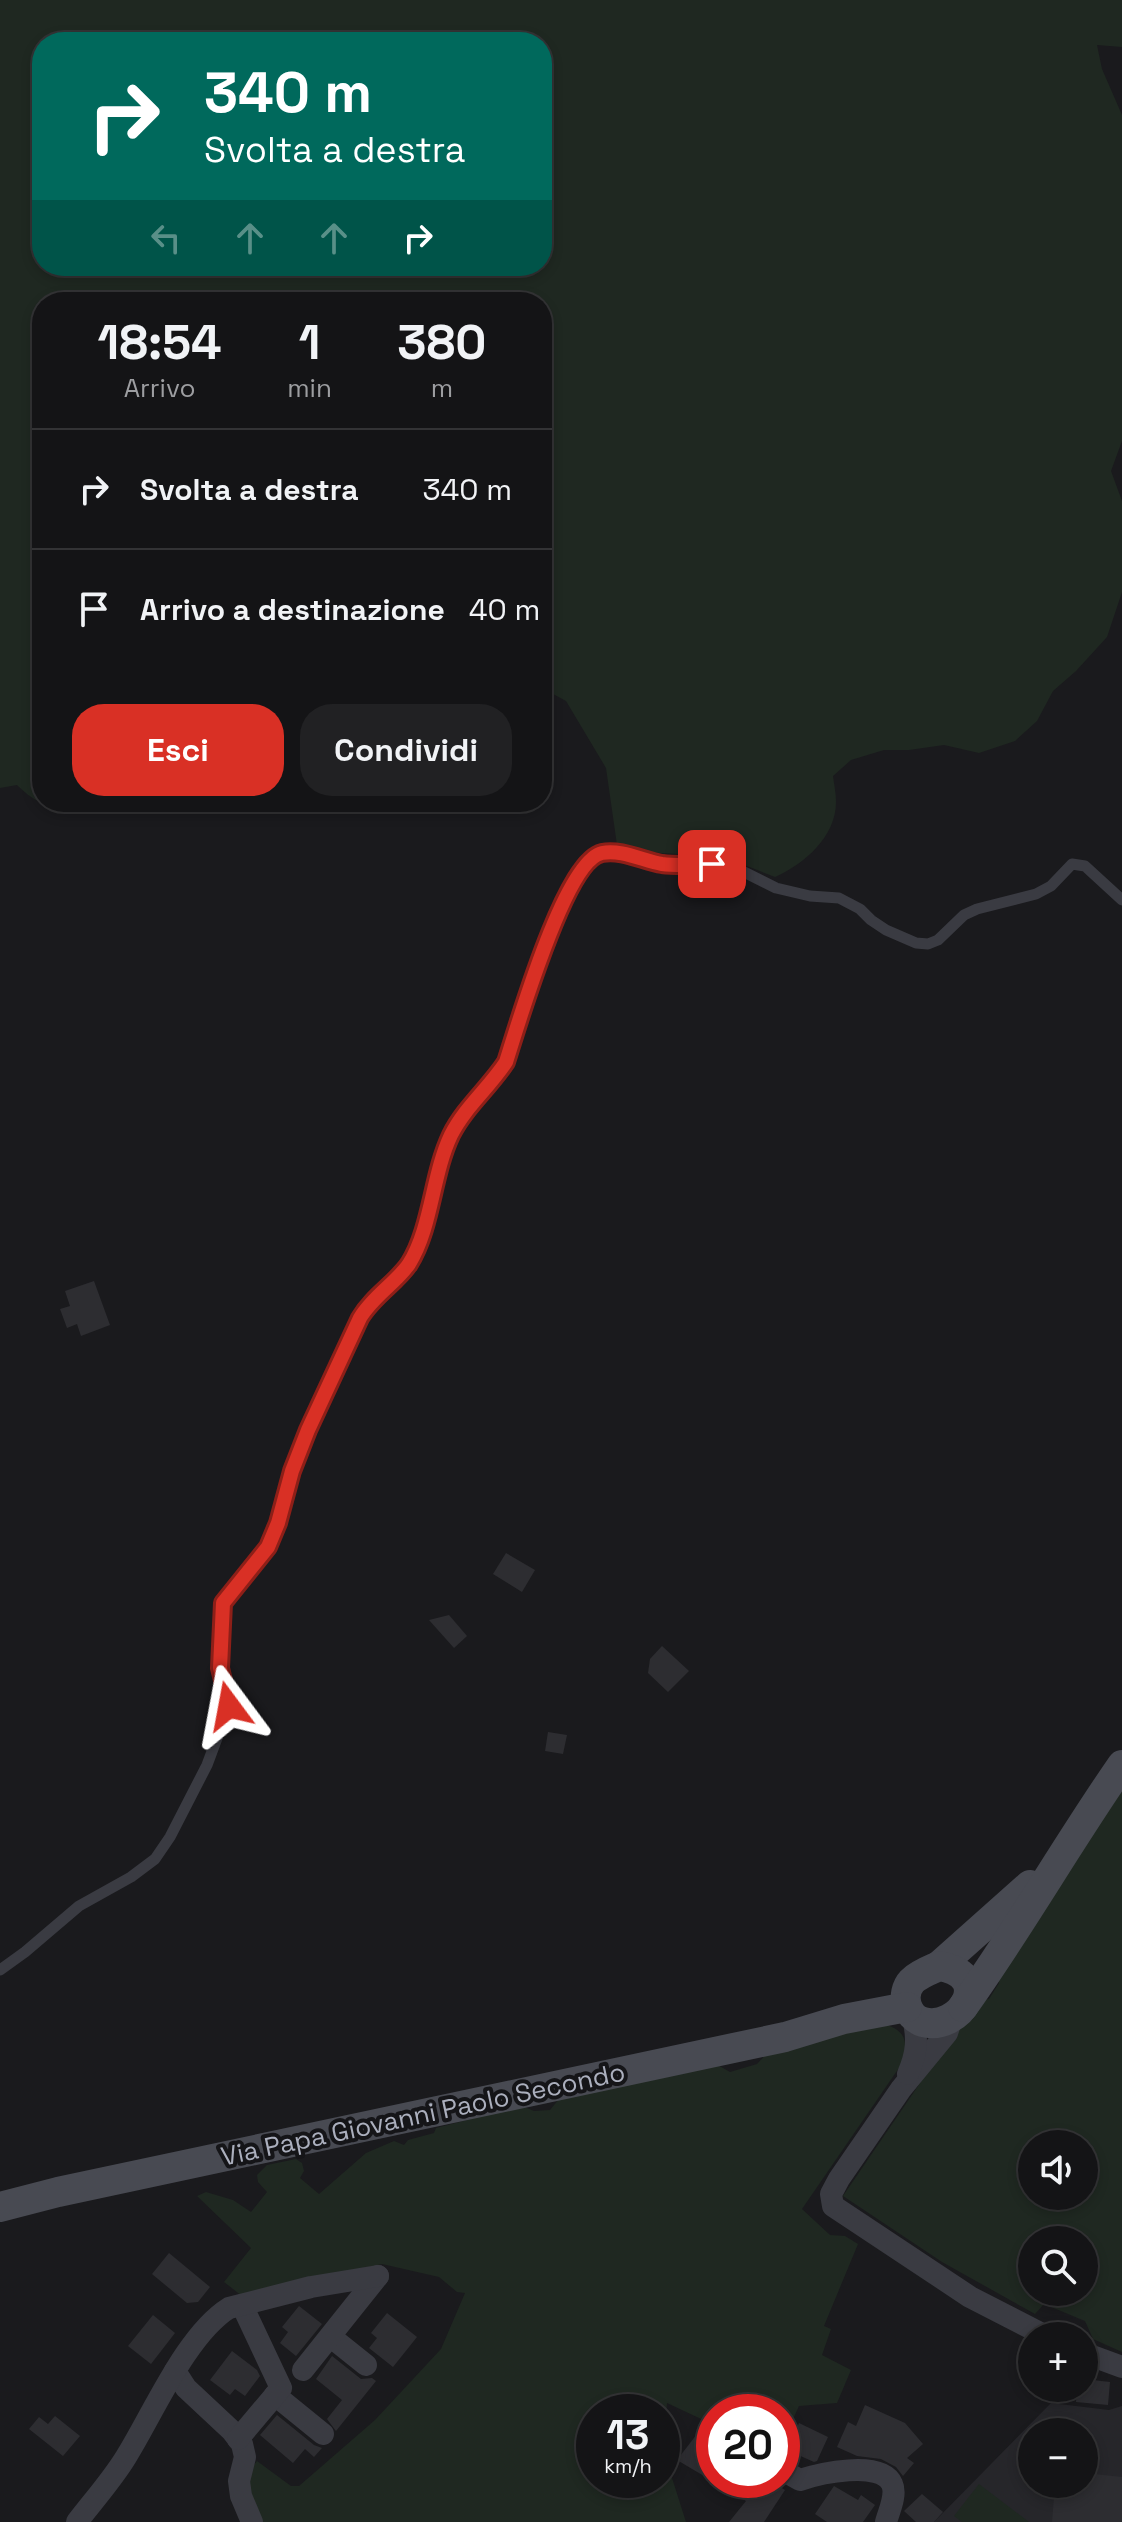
<!DOCTYPE html>
<html lang="it">
<meta charset="utf-8">
<style>
:root{--surface:#141416;--page:#212123;--text:#f1f3f6;--muted:#9d9ea1;--line:#333335;--accent:#d93025}
body{margin:0;font-family:"Space Grotesk",sans-serif;background:var(--page);color:var(--text);height:100vh;display:flex;flex-direction:column;font-size:30px;white-space:nowrap}
*{box-sizing:border-box;margin:0}
p{font-size:26px;color:var(--muted)}
.icon{flex:none;width:44px;height:44px;fill:none;stroke:currentColor;stroke-width:2;stroke-linecap:round;stroke-linejoin:round}
.map{position:relative;flex:1;overflow:hidden}
.side{position:absolute;left:32px;top:292px;width:520px;height:520px;display:flex;flex-direction:column;background:var(--surface);border-radius:32px;box-shadow:0 4px 12px #0003,0 0 0 2px var(--line)}
.side>*{flex:none}
.banner{position:absolute;left:32px;top:32px;width:520px;height:244px;border-radius:32px;box-shadow:0 4px 12px #0003,0 0 0 2px var(--line);background:#00695c;color:#fff;overflow:hidden}
.controls{position:absolute;left:1018px;top:2130px;display:grid;gap:16px}
.controls a{display:grid;place-items:center;width:80px;height:80px;border-radius:50%;background:var(--surface);box-shadow:0 4px 12px #0003,0 0 0 2px var(--line);font-size:40px}
.speed{position:absolute;left:576px;top:2394px;display:flex;gap:16px;font-size:40px;font-weight:700;text-align:center}
.speed>*{display:grid;place-content:center;width:104px;height:104px;border-radius:50%;background:var(--surface);box-shadow:0 4px 12px #0003,0 0 0 2px var(--line);line-height:1}
.speed small{font-size:20px;font-weight:400}
.speed .limit{border:12px solid #d22;background:#fff;color:#111}
.pin{position:absolute;display:grid;place-items:center;width:68px;height:68px;color:#fff;margin:-34px;border-radius:16px;box-shadow:0 4px 12px #0006}
.me{position:absolute;width:88px;margin:-44px;rotate:347deg;stroke-linejoin:round;filter:drop-shadow(0 0 6px #0008)}
.turn{display:flex;align-items:center;gap:28px;height:168px;padding:0 40px;font-size:36px}
.turn .icon{width:104px;height:104px;stroke-width:2.5}
.turn b{display:block;font-size:56px;line-height:68px}
.lanes{display:flex;align-items:center;height:76px;padding:0 40px;background:#0003;justify-content:center;gap:40px;direction:ltr}
.lanes .off{opacity:.35}
.eta{display:flex;justify-content:space-evenly;align-items:center;height:136px;text-align:center}
.eta b{font-size:48px;font-weight:700;line-height:56px}
.primary-button{display:flex;gap:16px;margin-top:auto;padding:16px 40px}
.primary-button a{flex:1;height:92px;border-radius:32px;background:var(--accent);color:#fff;font-size:32px;font-weight:700;line-height:92px;text-align:center}
.primary-button a+a{background:var(--page);color:var(--text)}
ul{padding:0;list-style:none}
li{display:flex;align-items:center;gap:24px;height:120px;padding:0 40px;border-top:2px solid var(--line)}
li div{flex:1}
li b{display:block;font-size:30px}
li em{font-style:normal}
.map>svg:first-child{display:block}
.built{fill:#26262a;fill-rule:evenodd}
.green{fill:#1f2821;fill-rule:evenodd}
.building{fill:#2d2d31}
.lines{fill:none;stroke-linecap:round;stroke-linejoin:round}
.service{stroke:#3a3b42;stroke-width:11}
.minor{stroke:#3a3b42;stroke-width:22}
.secondary{stroke:#484a52;stroke-width:30}
.route-casing{stroke:#8d1f18;stroke-width:20}
.route{stroke:#d93025;stroke-width:14}
.labels{text-anchor:middle;stroke-width:8;stroke-linejoin:round;paint-order:stroke}
.street-label{font-size:26px;fill:#abafbd;stroke:#151518}
</style>
<div class="map">
<svg width="1122" height="2522" viewBox="0 0 1122 2522">
<rect width="100%" height="100%" fill="#1a1a1d"/>
<!-- built -->
<path class="built" d="M1051 2403 1109 2410 1122 2406V2522H934ZM1032 2432H1084V2484H1032Z"/>
<!-- green -->
<g class="green">
<path d="M0 0H1122V47L1097 45 1102 69 1122 115V441L1111 471 1122 501V592L1107 637 1076 671 1053 691 1037 721 1015 741 979 753 944 745 909 750H884L851 760 833 776C834 784 836 793 836 802 836 837 804 864 775 877 754 869 733 859 710 856 677 853 648 855 617 845L606 768 566 701 542 688V302H42V802H87C55 807 41 809 17 785L0 788ZM42 42H542V266H42Z"/>
<path d="M1122 1791V2352L1093 2339 1085 2321 1044 2304 1035 2314 942 2262 843 2196 976 2001 989 1999 999 1983 996 1971ZM1032 2144H1084V2196H1032ZM1032 2240H1084V2292H1032Z"/>
<path d="M875 2021C903 2029 911 2036 901 2065L802 2209 830 2235 845 2236 858 2244 824 2326 831 2329 822 2355 851 2370 837 2403 799 2406 782 2443V2412H714V2425L667 2403 666 2415 672 2420 662 2431V2412H594V2480H662V2457L666 2459 686 2522H258L246 2474 257 2461 291 2486H299L375 2420 441 2349 465 2293 457 2292 439 2277 382 2264 242 2296 224 2282 251 2248 197 2196 206 2192 233 2200 251 2212 267 2192 258 2182 257 2175 267 2165 296 2159 302 2163 304 2171 300 2178 319 2194 366 2153 394 2141 404 2145 408 2140 434 2133 436 2128 522 2106 534 2111 550 2110 559 2099 716 2064 730 2072 757 2064 769 2051Z"/>
<polygon points="979,2484 1029,2522 962,2522 954,2516"/>
</g>
<!-- building -->
<g class="building">
<polygon points="94,1281 110,1325 81,1336 77,1324 67,1328 60,1309 70,1306 65,1291"/>
<polygon points="506,1553 535,1570 522,1592 493,1574"/>
<polygon points="449,1615 467,1636 454,1648 429,1620"/>
<polygon points="662,1646 689,1671 668,1692 648,1673 650,1659"/>
<polygon points="548,1732 567,1735 563,1754 545,1751"/>
<polygon points="169,2253 210,2287 198,2302 187,2303 152,2274"/>
<polygon points="299,2306 322,2324 296,2356 280,2343 288,2332 282,2327"/>
<polygon points="387,2313 417,2337 393,2367 369,2348 377,2338 371,2333"/>
<polygon points="153,2315 175,2333 151,2364 128,2346"/>
<polygon points="232,2351 257,2370 260,2376 245,2396 235,2389 230,2395 210,2380"/>
<polygon points="332,2356 361,2379 372,2378 376,2381 336,2431 327,2419 342,2400 316,2379"/>
<polygon points="1084,2379 1110,2382 1108,2405 1076,2402 1077,2388 1084,2388"/>
<polygon points="865,2405 905,2423 923,2444 907,2458 914,2463 903,2476 896,2467 881,2459 857,2456 837,2447 848,2422 856,2426"/>
<polygon points="277,2415 314,2445 322,2448 314,2457 305,2449 293,2463 260,2435"/>
<polygon points="55,2416 80,2436 63,2456 29,2429 39,2417 48,2424"/>
<polygon points="799,2423 828,2437 817,2461 814,2462 787,2450"/>
<polygon points="697,2434 714,2445 714,2480 769,2480 785,2490 764,2522 729,2522 746,2501 677,2460"/>
<polygon points="1084,2473 1122,2477 1122,2522 1052,2522 1055,2484 1084,2484"/>
<polygon points="834,2486 858,2500 861,2495 875,2505 863,2522 827,2522 815,2514"/>
<polygon points="922,2494 943,2512 934,2522 916,2522 904,2511"/>
</g>
<g class="lines">
<!-- service -->
<path class="service" d="M0 1970 25 1952 79 1906 131 1877 155 1859 170 1837 207 1765 229 1706 220 1668 223 1603 268 1547 278 1523 292 1471 360 1318C373 1297 396 1284 409 1264 432 1227 432 1175 451 1135 465 1107 489 1088 506 1062L540 956 576 878 595 856 605 852 665 864H712L738 869 776 888 810 896 839 898 860 909 871 920 886 930 916 943 928 944 938 940 964 915 977 909 1036 894 1051 886 1072 864 1085 866 1122 900"/>
<!-- minor -->
<g class="minor">
<polyline points="952,2018 947,2033 901,2089 839,2179 831,2194 833,2206 970,2297 1046,2336"/>
<path d="M908 2074C917 2053 918 2039 913 2017"/>
<polyline points="331,2337 366,2365"/>
<polyline points="1084,2353 1122,2367"/>
<polyline points="303,2370 378,2276"/>
<polyline points="175,2371 186,2388 232,2431 242,2444 245,2457 239,2481 241,2496 252,2522"/>
<polyline points="275,2395 323,2434"/>
<polyline points="238,2439 281,2388 242,2305"/>
<path d="M782 2470 800 2480C818 2474 881 2459 892 2484 897 2495 889 2511 886 2522"/>
<path d="M77 2522C93 2501 112 2480 126 2457 153 2414 186 2335 229 2308L311 2287 378 2276"/>
</g>
<!-- secondary -->
<g class="secondary">
<polyline points="939,1966 1030,1885"/>
<path d="M939 1966C997 1976 959 2032 923 2022 906 2017 900 1994 912 1981 919 1974 930 1970 939 1966Z"/>
<path d="M963 2007C1019 1929 1067 1844 1122 1765"/>
<polyline points="0,2207 58,2192 785,2037 844,2019 907,2007"/>
</g>
</g>
<g class="lines">
<!-- route casing -->
<g class="route-casing">
<path id="route" d="M229 1706 220 1668 223 1603 268 1547 278 1523 292 1471 308 1430 360 1318C373 1296 396 1283 409 1264 432 1227 432 1175 451 1135 465 1107 489 1088 506 1062 518 1025 565 861 602 853 621 849 644 861 662 864 678 866 695 865 712 864"/>
</g>
<!-- route -->
<use href="#route" class="route"/>
</g>
<g class="labels">
<!-- street labels -->
<g class="street-label">
<text transform="translate(423 2114) rotate(-12)" y="9">Via Papa Giovanni Paolo Secondo</text>
</g>
</g>
</svg>
<div class="controls">
<a><svg class="icon" aria-label="sound" viewBox="0 0 24 24"><path d="M4 9h4l5-4v14l-5-4H4zM17 9q2 3 0 6"/></svg></a>
<a><svg class="icon" aria-label="search" viewBox="0 0 24 24"><circle cx="10" cy="10" r="6"/><path d="M15 15l6 6"/></svg></a>
<a>+</a>
<a>−</a>
</div>
<div class="speed"><div>13<small>km/h</small></div><div class="limit">20</div></div>
<div class="pin" style="left:712px;top:864px;background:#d93025"><svg class="icon" aria-label="arrive" viewBox="0 0 24 24"><path d="M6 21V4h12l-3 4 3 4H6"/></svg></div>
<svg class="me" style="left:229px;top:1706px" viewBox="-20 -20 40 40"><path d="M0-17L14 15 0 8-14 15z" fill="#d93025" stroke="#fff" stroke-width="4"/></svg>
<div class="banner">
<div class="turn"><svg class="icon" aria-label="right" viewBox="0 0 24 24"><path d="M7 20v-9h11M14 6l5 5-5 5"/></svg><div><b>340 m</b>Svolta a destra</div></div>
<div class="lanes"><svg class="icon off" aria-label="left" viewBox="0 0 24 24"><path d="M17 20v-9H6M10 6l-5 5 5 5"/></svg><svg class="icon off" aria-label="ahead" viewBox="0 0 24 24"><path d="M12 20V5M6 11l6-6 6 6"/></svg><svg class="icon off" aria-label="ahead" viewBox="0 0 24 24"><path d="M12 20V5M6 11l6-6 6 6"/></svg><svg class="icon" aria-label="right" viewBox="0 0 24 24"><path d="M7 20v-9h11M14 6l5 5-5 5"/></svg></div>
</div>
<section class="side">
<div class="eta">
<div><b>18:54</b><p>Arrivo</p></div>
<div><b>1</b><p>min</p></div>
<div><b>380</b><p>m</p></div>
</div>
<ul>
<li><svg class="icon" aria-label="right" viewBox="0 0 24 24"><path d="M7 20v-9h11M14 6l5 5-5 5"/></svg><div><b>Svolta a destra</b></div><em>340 m</em></li>
<li><svg class="icon" aria-label="arrive" viewBox="0 0 24 24"><path d="M6 21V4h12l-3 4 3 4H6"/></svg><div><b>Arrivo a destinazione</b></div><em>40 m</em></li>
</ul>
<div class="primary-button"><a>Esci</a><a>Condividi</a></div>
</section>
</div>
